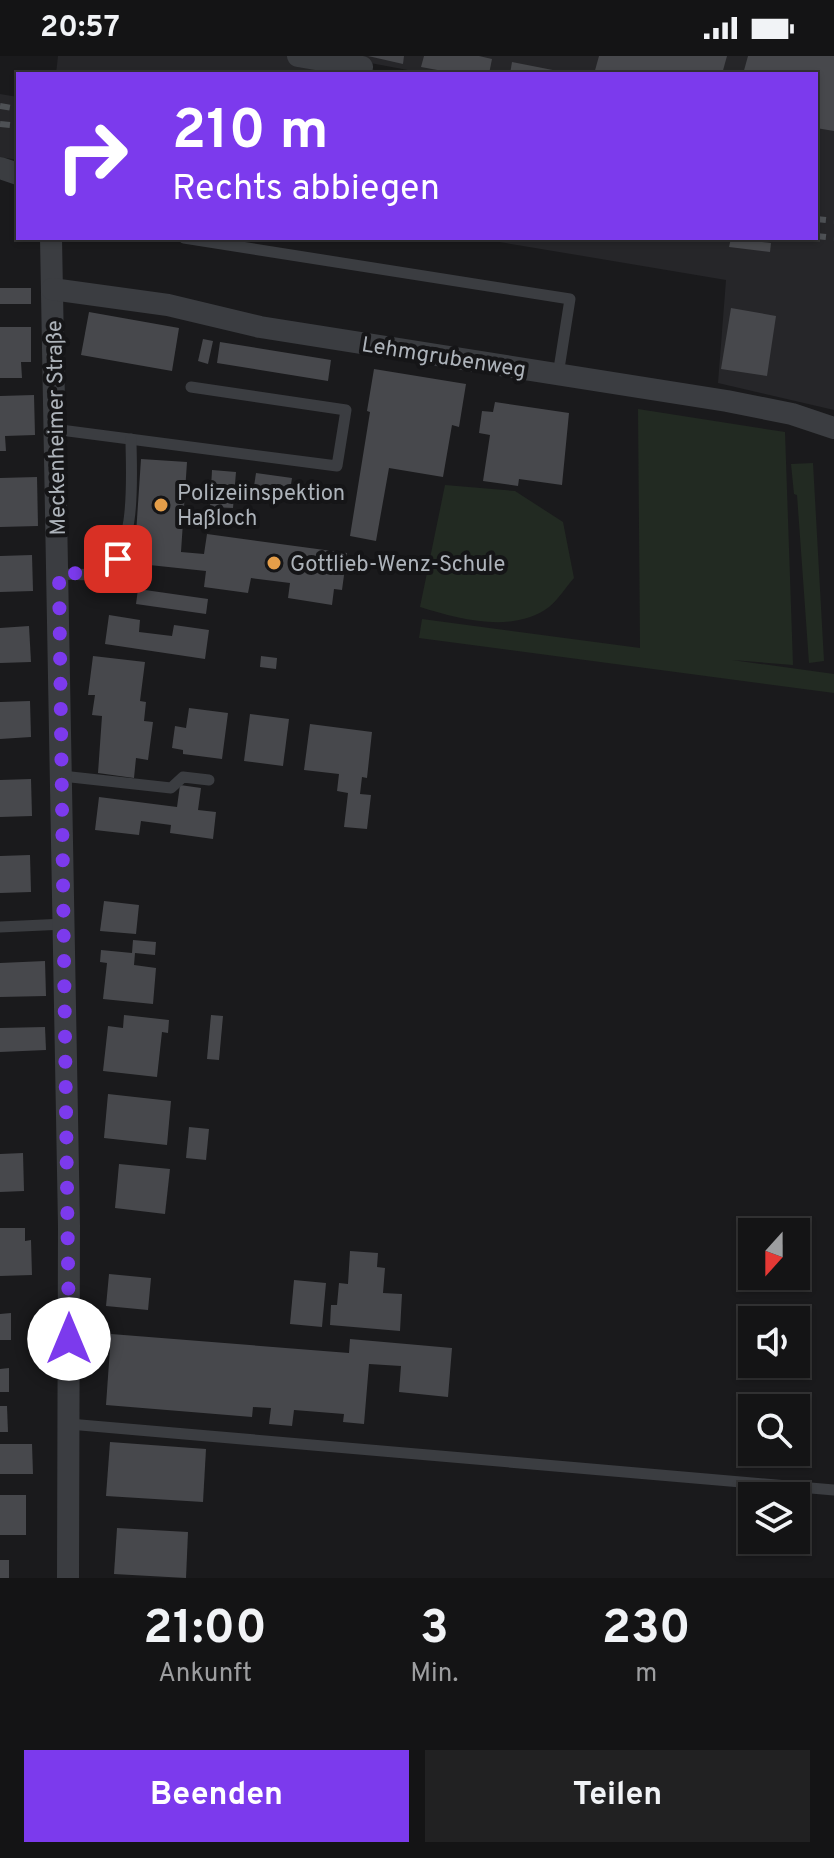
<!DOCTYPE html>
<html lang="de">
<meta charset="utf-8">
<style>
:root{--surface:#141415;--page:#212122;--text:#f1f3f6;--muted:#9d9ea0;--line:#333334;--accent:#7c3aed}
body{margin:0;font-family:Overpass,sans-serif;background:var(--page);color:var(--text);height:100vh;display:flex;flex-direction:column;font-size:30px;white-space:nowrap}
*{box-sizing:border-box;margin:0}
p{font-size:26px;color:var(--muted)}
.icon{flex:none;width:44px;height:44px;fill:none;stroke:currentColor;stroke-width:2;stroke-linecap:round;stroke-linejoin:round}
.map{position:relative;height:1522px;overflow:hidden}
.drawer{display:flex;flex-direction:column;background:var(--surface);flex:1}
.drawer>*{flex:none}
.top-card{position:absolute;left:16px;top:16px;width:802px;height:168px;border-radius:0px;box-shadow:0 2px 6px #0004,0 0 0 2px var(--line);background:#7c3aed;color:#fff;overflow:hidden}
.needle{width:52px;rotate:201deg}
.tools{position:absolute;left:738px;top:1162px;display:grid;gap:16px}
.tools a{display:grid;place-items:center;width:72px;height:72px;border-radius:0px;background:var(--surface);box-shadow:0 2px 6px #0004,0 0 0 2px var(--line);font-size:40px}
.pin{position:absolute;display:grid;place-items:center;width:68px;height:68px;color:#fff;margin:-34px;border-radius:16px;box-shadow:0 4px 12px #0006}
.me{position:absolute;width:88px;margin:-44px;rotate:0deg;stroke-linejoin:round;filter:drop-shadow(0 0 6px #0008)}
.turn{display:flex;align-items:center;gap:28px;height:168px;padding:0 24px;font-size:36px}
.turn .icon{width:104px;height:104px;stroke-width:2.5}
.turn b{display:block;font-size:56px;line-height:68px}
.eta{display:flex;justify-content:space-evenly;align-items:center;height:136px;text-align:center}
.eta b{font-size:48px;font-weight:700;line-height:56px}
.action{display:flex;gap:16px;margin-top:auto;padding:16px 24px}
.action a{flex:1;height:92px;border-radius:0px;background:var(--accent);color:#fff;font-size:32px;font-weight:700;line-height:92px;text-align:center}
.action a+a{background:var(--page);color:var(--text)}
.status{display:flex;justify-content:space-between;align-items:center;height:56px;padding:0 40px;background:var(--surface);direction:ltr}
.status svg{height:22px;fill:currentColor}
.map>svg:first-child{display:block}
.built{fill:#262629}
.green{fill:#222a22}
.building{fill:#47484c}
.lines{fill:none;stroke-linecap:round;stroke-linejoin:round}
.service{stroke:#3b3d41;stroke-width:11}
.minor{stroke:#3b3d41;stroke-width:22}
.rail{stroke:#4e5155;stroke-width:6;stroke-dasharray:10 8;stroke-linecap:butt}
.route{stroke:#7c3aed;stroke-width:14;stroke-dasharray:0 25.2}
.poi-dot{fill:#e59e49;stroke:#151517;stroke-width:3}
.labels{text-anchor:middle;stroke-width:8;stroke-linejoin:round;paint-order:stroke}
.street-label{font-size:22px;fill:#adb3ba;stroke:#151517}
.poi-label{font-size:22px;fill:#adb3ba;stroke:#151517;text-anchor:start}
</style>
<div class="status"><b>20:57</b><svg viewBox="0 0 49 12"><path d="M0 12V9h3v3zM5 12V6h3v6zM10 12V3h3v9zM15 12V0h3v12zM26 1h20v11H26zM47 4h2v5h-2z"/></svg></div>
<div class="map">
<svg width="834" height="1522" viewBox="0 0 834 1522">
<rect width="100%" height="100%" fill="#1a1a1c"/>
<!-- built -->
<g class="built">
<polygon points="58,0 315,0 392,18 56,18"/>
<polygon points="333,0 834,0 834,354 718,327 726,224 476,182 816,182 816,18 429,18"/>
<polygon points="0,38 18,41 18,104 0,101"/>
</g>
<!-- green -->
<g class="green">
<polygon points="638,353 785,376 793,609 732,604 834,618 834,637 419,582 422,563 640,592"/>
<polygon points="813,407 824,605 809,607 797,439 794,438 791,408"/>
<path d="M445 429 515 435 563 466 574 522C566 531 558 544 549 551 513 578 459 563 420 551Z"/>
</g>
<!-- building -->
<g class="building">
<polygon points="368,0 404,0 403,8"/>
<polygon points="424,0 479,0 492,3 489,18 459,18 421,11"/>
<polygon points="599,0 727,0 722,18 594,18"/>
<polygon points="748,0 834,0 834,75 816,72 816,18 743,18"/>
<polygon points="512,6 568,17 568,18 510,18"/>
<polygon points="731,182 771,187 770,196 729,191"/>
<rect x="0" y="232" width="31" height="16"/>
<polygon points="731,252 776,260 767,320 721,313"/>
<polygon points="89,256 179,272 172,315 81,299"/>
<polygon points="0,271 31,271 31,306 21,306 22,322 0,322"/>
<polygon points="203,283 213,285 208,308 198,305"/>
<polygon points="220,286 331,304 328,325 217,307"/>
<polygon points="374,313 466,328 459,371 452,369 443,421 389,412 376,485 350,480 370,356 367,355"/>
<polygon points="34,339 35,379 5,380 6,395 0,395 0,340"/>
<polygon points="495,346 569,357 562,429 519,423 518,430 483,425 490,379 479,377 482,355 493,356"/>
<polygon points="141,403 187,406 181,496 204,498 207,478 347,497 342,534 334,533 332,549 288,542 290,527 251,522 248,537 204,531 206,515 140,508 141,493 135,493"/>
<polygon points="212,414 236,416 233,452 210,451"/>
<polygon points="256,417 292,422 289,442 253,437"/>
<polygon points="37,421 38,470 0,471 0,422"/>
<polygon points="32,499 33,535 0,536 0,500"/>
<polygon points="138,533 208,543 206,558 136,548"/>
<polygon points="109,559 140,564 139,576 172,580 174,569 209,574 205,603 105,588"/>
<polygon points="29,570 31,606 0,607 0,572"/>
<polygon points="93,600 145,606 140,645 146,646 144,665 153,666 148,704 136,702 134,722 98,717 102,660 92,659 95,639 88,639"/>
<polygon points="261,600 277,602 276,613 260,611"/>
<polygon points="30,645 31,681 0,683 0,646"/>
<polygon points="189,652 228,657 222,703 183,698 183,694 172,692 175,670 186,672"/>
<polygon points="250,658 289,663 283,710 244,705"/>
<polygon points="310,668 372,676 367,722 362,721 360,738 371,739 367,773 344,771 348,737 337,735 339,718 304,714"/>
<polygon points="31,723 32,760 0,761 0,724"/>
<polygon points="180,729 201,732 198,754 216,756 213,783 170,777 171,769 141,765 139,779 95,774 99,741 177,751"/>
<polygon points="30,799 31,836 0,837 0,800"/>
<polygon points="104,845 139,849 136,878 100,875"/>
<polygon points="133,884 156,886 155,899 135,897 134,909 156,912 153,948 103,943 107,907 100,906 101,894 132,897"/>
<polygon points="45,905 46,940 0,941 0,907"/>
<polygon points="124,959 169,964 168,977 162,976 157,1021 103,1015 108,970 123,972"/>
<polygon points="211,959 223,960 219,1004 207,1003"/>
<polygon points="45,971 46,994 0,996 0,972"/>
<polygon points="108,1038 171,1045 167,1089 104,1082"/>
<polygon points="189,1071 209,1073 206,1104 186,1102"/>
<polygon points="23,1097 24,1135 0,1136 0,1098"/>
<polygon points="119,1108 170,1113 165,1158 115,1152"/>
<polygon points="0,1172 25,1172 25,1185 31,1184 32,1219 0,1220"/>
<polygon points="350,1195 378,1197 377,1211 385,1212 383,1237 402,1238 400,1275 330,1269 331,1249 337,1249 339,1227 348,1228"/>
<polygon points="109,1218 151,1222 148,1254 106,1250"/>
<polygon points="294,1224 326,1227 322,1271 290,1268"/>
<polygon points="11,1257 11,1284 0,1284 0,1258"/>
<polygon points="111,1278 349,1297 350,1283 452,1292 448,1341 399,1336 401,1310 369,1308 364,1368 343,1366 344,1358 294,1354 292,1370 269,1368 271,1352 253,1351 252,1361 106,1349"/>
<polygon points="9,1312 9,1336 0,1336 0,1313"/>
<polygon points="0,1350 7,1350 8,1376 0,1376"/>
<polygon points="110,1386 206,1393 203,1446 106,1440"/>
<polygon points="0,1388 32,1388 33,1418 0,1418"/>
<rect x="0" y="1439" width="26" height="40"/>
<polygon points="117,1472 188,1476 186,1522 114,1518"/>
<rect x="0" y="1504" width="9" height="18"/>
</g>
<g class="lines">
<!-- service -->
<g class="service">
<polyline points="184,182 570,243 558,319"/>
<polyline points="53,373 337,410 346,354 191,331"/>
<path d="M59 518C72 518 91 521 103 515 138 498 131 416 131 383"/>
<polyline points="62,720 171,732 183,721 209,724"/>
<polyline points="0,871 65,868"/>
<polyline points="69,1368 834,1434"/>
</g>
<!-- minor -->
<g class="minor">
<polyline points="298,0 362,11"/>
<polyline points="0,112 18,118"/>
<polyline points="51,182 69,1170 68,1522"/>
<polyline points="52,233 168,249 260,271 727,345 792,358 834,372"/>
</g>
<!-- rail -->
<g class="rail">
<polyline points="0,50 18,53"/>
<polyline points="0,68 18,70"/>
<polyline points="816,163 834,165"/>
<polyline points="816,180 834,182"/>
</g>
</g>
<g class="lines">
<!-- route -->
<polyline class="route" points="69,1283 59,518 102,516 118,503"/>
</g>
<!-- markers -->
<g class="poi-dot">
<circle cx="161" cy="449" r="8"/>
<circle cx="274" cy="507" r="8"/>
</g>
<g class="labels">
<!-- street labels -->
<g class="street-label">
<text transform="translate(444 300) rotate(9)" y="8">Lehmgrubenweg</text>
<text transform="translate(55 372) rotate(-91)" y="8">Meckenheimer Straße</text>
</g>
<!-- poi labels -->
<g class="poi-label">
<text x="177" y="444">Polizeiinspektion<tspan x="177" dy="25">Haßloch</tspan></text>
<text x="290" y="515">Gottlieb-Wenz-Schule</text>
</g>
</g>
</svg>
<div class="tools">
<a><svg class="needle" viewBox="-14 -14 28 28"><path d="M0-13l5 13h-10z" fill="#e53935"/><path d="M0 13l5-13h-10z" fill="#9d9ea0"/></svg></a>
<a><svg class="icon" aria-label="sound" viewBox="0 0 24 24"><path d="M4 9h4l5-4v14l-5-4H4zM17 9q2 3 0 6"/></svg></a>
<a><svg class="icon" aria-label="search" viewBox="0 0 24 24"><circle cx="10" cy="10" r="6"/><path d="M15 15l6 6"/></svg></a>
<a><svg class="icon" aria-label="layers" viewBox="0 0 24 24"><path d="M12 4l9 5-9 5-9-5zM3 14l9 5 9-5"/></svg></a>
</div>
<div class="pin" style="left:118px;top:503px;background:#d93025"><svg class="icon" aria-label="arrive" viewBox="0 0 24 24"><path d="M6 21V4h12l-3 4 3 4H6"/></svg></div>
<svg class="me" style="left:69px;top:1283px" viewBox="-20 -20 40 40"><circle r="19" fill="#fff"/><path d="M0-13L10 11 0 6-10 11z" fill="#7c3aed"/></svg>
<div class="top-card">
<div class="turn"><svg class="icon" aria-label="right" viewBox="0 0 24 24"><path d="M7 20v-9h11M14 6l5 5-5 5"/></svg><div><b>210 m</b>Rechts abbiegen</div></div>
</div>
</div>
<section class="drawer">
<div class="eta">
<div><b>21:00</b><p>Ankunft</p></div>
<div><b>3</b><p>Min.</p></div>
<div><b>230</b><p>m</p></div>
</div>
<div class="action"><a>Beenden</a><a>Teilen</a></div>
</section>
